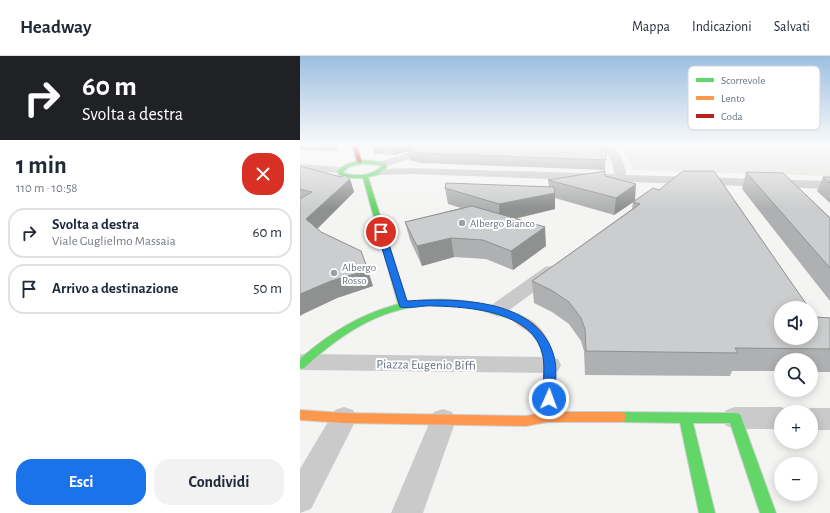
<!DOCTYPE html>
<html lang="it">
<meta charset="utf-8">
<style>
:root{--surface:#fff;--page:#f2f2f3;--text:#1f2937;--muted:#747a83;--line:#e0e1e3;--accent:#1a73e8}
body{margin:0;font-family:"Alegreya Sans",sans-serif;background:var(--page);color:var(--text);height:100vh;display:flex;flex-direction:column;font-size:15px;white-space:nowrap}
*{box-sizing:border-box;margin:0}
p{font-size:13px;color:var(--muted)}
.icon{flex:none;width:22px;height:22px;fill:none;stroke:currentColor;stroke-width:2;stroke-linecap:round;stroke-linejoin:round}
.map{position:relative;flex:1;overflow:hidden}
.details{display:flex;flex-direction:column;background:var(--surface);width:300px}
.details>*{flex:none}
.top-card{background:#202124;color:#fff;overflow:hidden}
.buttons{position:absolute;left:474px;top:245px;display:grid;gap:8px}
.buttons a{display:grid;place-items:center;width:44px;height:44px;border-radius:50%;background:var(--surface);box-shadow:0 2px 10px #0003;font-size:20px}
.pin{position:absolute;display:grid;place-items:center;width:34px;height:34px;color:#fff;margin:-17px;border:2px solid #fff;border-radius:50%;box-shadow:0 1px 4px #0007}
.me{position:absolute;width:44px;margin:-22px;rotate:2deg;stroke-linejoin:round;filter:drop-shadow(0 0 3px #0008)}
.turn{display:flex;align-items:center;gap:14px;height:84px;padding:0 16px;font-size:18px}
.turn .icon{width:52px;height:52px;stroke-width:2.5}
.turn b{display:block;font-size:28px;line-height:34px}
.round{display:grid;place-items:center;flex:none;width:42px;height:42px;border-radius:16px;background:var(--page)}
.summary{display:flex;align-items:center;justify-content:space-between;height:68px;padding:0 16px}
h1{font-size:24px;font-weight:700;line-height:30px}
.primary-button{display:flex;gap:8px;margin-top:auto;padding:8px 16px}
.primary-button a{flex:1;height:46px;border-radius:16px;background:var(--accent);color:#fff;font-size:16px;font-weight:700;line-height:46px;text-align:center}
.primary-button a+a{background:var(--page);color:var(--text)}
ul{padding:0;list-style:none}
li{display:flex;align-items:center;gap:12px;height:50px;margin:0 8px 6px;padding:0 8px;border:2px solid var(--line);border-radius:16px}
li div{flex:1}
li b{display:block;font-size:15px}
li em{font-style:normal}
header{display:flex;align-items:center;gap:24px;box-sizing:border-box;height:56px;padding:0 20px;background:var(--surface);border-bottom:1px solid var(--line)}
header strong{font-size:19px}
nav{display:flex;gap:22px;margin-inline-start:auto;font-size:14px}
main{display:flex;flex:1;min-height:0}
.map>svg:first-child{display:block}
.green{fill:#e3e6e1}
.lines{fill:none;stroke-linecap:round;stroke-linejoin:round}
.fast-casing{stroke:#d0d0d1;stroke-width:2}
.slow-casing{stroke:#d0d0d1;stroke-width:2}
.jam-casing{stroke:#d0d0d1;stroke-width:2}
.street{fill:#cacacb;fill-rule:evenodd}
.fast{fill:#63d668;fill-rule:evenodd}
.slow{fill:#ff974d;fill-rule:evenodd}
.jam{fill:#b3261e;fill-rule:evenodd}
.wall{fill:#afb0b1}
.shaded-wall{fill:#8f9090}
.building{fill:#cccdce;stroke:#8f9090}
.route{fill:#1a73e8;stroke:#114b97}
.poi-dot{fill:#98a0a8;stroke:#fff;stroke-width:1.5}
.labels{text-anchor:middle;stroke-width:4;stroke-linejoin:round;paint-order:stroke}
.poi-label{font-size:11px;fill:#67727f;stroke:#fff;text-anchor:start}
.near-street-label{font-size:13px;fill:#67727f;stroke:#fff}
.key{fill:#fff;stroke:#d1d5d9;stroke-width:1}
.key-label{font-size:11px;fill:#67727f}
</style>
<header>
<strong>Headway</strong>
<nav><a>Mappa</a><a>Indicazioni</a><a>Salvati</a></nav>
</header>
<main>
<section class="details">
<div class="top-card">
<div class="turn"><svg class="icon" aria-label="right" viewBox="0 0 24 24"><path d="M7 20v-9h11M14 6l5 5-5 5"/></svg><div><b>60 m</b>Svolta a destra</div></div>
</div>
<div class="summary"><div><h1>1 min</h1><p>110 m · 10:58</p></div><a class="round" style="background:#d93025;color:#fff"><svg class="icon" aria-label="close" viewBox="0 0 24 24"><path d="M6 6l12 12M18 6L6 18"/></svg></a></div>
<ul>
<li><svg class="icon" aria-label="right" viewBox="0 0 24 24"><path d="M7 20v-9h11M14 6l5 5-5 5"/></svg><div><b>Svolta a destra</b><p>Viale Guglielmo Massaia</p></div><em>60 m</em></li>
<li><svg class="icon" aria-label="arrive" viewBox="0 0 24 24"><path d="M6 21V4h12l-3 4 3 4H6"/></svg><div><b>Arrivo a destinazione</b></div><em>50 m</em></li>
</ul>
<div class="primary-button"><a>Esci</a><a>Condividi</a></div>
</section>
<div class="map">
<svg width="530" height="457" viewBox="0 0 530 457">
<rect width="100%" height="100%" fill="#f4f4f3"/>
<!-- green -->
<path class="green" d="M313 89H530V120L332 114C331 102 322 96 313 89Z"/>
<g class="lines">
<!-- fast casing -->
<g class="fast-casing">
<g id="fast">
<path d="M60 104C69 104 76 105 85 107L87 111 77 119 68 121 107 246C150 240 178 245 219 259L220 261 219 263 215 264C195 259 177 251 156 249 93 244 48 271 4 312L0 313V303C31 276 59 259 98 248L63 122H52L39 119 37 115 45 109ZM60 108 81 109V111C70 120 57 121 44 117L43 115 49 111Z"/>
<polygon points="320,356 435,357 440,358 476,457 460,457 430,367 393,367 415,457 399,457 380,367 320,366 315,365 314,361 315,357"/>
</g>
</g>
<!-- slow casing -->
<g class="slow-casing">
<path id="slow" d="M215 258C259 270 257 320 254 356H320L325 357 326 361 325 365 320 366H247L226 370 44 367 0 364V354L44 357 226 360 241 357C244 333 250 301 234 280 227 272 215 268 210 261Z"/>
</g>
<!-- jam casing -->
<g class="jam-casing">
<polygon id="jam" points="52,89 57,89 62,107 57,106"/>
</g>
<!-- street -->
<g class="street">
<polygon points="132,89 147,89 145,91 87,110 79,110 78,108 79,106"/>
<path d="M300 89H311C321 97 325 107 326 119L530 125V133L112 118 79 119 75 118 73 116 75 114 79 113 112 112 314 118C313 103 309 100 300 89Z"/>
<polygon points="0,108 41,111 45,112 47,114 45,116 41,117 0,114"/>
<polygon points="251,210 257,211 260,215 257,219 204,258 197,260 190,258 187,254 190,250 245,211"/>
<polygon points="3,298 250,301 258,303 261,309 258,315 250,317 3,314 0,313 0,299"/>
<polygon points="44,351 53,354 57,362 11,453 0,457 0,413 35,354"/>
<polygon points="435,351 481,351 491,356 481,356 481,373 435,373 426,370 422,362 426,354"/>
<polygon points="511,352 530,352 530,374 511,374 511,356 502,356"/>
<polygon points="143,353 152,356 156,364 123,457 91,457 134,356"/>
</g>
<!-- fast -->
<use href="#fast" class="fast"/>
<!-- slow -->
<use href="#slow" class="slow"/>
<!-- jam -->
<use href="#jam" class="jam"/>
</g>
<!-- wall -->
<g class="wall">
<polygon points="0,89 37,89 39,95 0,94"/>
<polygon points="71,89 306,89 305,114 120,107 110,104 108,95 94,99 83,98 75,98"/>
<polygon points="0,110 50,123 54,136 17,173 73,230 37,242 3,258 0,260"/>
<polygon points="446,116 530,162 530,245 442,133"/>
<polygon points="305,120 335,145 516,261 530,262 530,316 511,316 511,304 481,304 481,315 432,315 430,320 285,319 284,295 281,285 269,268 252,256 234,247 232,225 332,153 333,146 314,159 255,142 255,153 215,163 246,190 213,214 186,203 154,201 122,210 110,184 105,166 161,152 148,148 145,132 249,131 248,124"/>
<polygon points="523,121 530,121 530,147 517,135"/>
</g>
<!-- shaded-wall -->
<g class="shaded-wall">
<polygon points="73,89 81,89 83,98 75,98"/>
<polygon points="95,89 127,89 108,94 108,95 94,99 92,90"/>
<polygon points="50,123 54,136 12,178 6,163"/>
<polygon points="336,128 335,145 314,159 316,142"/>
<polygon points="255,137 255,153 200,166 199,148"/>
<polygon points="245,171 246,190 213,214 211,195"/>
<polygon points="151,182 154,201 122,210 117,190"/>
<polygon points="68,214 73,230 37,242 3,258 0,260 0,238 31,225"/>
</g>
<!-- building -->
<g class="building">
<polygon points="125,89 306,89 306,104 118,97 108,94"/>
<polygon points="0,110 41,121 45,119 50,123 6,163 21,176 61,195 68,214 31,225 0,238 0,143 12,136 0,133"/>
<polygon points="305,115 305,120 336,128 316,142 248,124"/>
<polygon points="383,115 414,115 509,252 481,252 481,282 511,282 511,254 516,261 530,262 530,293 435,292 438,297 286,295 285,273 281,262 269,246 251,234 232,225 340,148 333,146 353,132 359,134"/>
<polygon points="446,116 483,117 530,162 530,212"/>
<polygon points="523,121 530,121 530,127"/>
<polygon points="146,127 254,131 255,137 199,148 145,132"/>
<polygon points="172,150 245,171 211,195 183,184 151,182 117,190 105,166"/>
</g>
<!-- sky -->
<linearGradient id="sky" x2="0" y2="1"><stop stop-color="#9cbfe0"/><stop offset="0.58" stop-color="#fafafa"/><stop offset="1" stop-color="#fafafa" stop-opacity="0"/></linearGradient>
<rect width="530" height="153" fill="url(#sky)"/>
<!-- route -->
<path class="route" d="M81 174 85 176 107 245C155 242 235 242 253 297 258 311 255 328 255 343L253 347 249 348 244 347 242 343C243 329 245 314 243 300 234 255 170 251 134 250 123 249 111 253 100 251L77 176Z"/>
<!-- markers -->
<g class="poi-dot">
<circle cx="162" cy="167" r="4"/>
<circle cx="34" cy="217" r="4"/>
</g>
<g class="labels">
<!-- poi labels -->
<g class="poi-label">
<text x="170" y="171">Albergo Bianco</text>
<text x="42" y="215">Albergo<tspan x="42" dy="13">Rosso</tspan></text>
</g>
<!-- near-street labels -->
<g class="near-street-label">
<text transform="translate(126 308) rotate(1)" y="5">Piazza Eugenio Biffi</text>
</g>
</g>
<!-- legend -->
<rect x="388" y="10" width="132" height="64" rx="6" class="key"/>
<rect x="396" y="22" width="18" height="4" fill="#63d668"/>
<rect x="396" y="40" width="18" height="4" fill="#ff974d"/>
<rect x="396" y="58" width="18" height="4" fill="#b3261e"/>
<g class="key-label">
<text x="421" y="28">Scorrevole</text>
<text x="421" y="46">Lento</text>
<text x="421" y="64">Coda</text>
</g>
</svg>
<div class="buttons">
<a><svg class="icon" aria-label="sound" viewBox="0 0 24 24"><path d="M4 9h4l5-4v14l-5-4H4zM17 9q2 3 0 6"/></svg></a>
<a><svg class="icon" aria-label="search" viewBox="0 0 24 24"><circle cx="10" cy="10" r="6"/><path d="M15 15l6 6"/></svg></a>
<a>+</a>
<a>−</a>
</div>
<div class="pin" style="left:81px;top:176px;background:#d93025"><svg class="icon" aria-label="arrive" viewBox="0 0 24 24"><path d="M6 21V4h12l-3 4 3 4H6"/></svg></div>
<svg class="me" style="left:249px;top:343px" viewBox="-20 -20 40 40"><circle r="17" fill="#1a73e8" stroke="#fff" stroke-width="3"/><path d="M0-11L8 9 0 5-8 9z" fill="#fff"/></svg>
</div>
</main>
